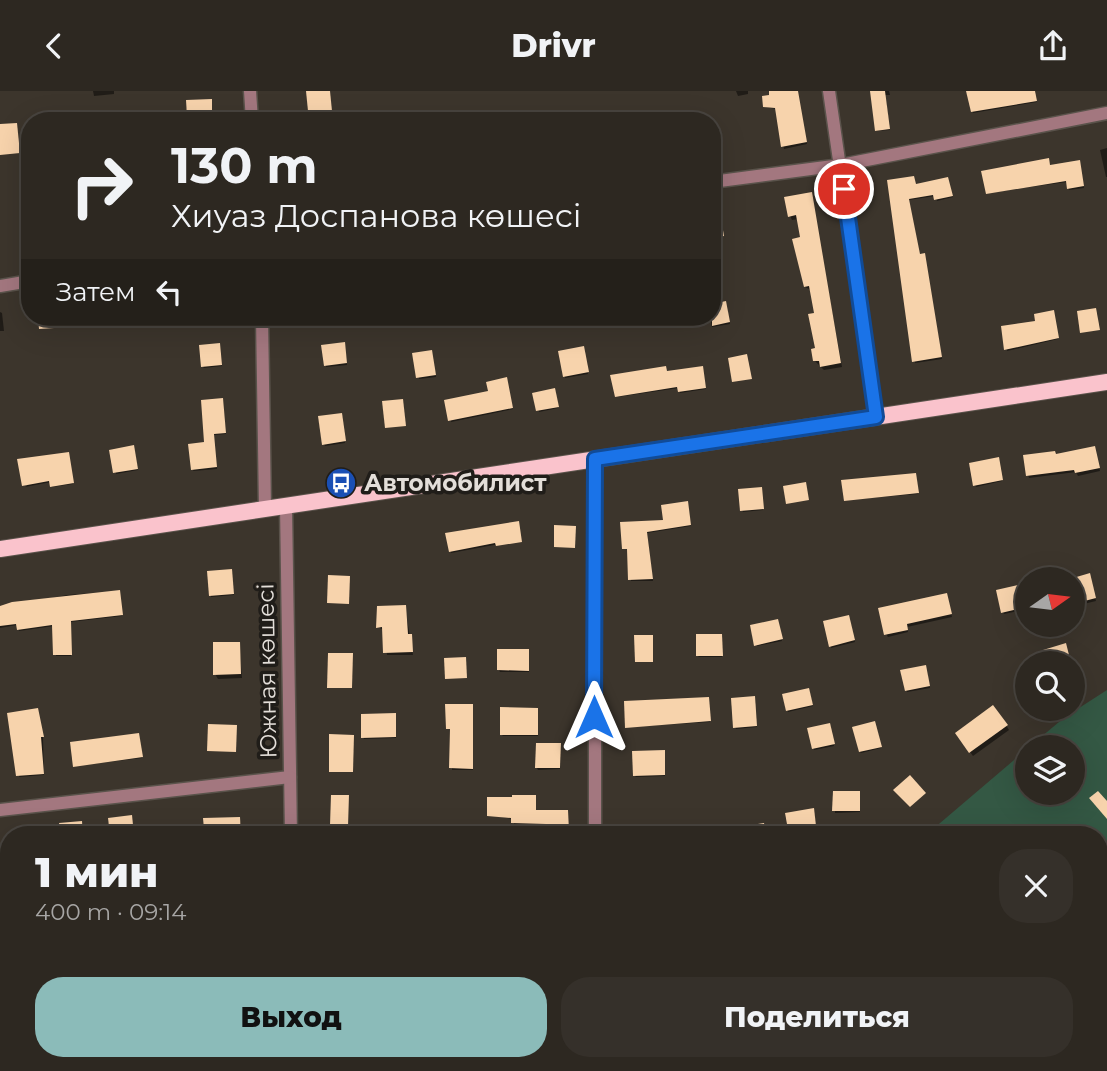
<!DOCTYPE html>
<html lang="ru">
<meta charset="utf-8">
<style>
:root{--surface:#2d2821;--page:#35302a;--text:#f1f3f6;--muted:#a7a6a5;--line:#48443f;--accent:#8bbbb9}
body{margin:0;font-family:Montserrat,sans-serif;background:var(--page);color:var(--text);height:100vh;display:flex;flex-direction:column;font-size:26px;white-space:nowrap}
*{box-sizing:border-box;margin:0}
p{font-size:23px;color:var(--muted)}
.icon{flex:none;width:38px;height:38px;fill:none;stroke:currentColor;stroke-width:2;stroke-linecap:round;stroke-linejoin:round}
.map{position:relative;flex:1;overflow:hidden}
.sheet{position:absolute;left:0px;top:735px;width:1108px;height:245px;display:flex;flex-direction:column;background:var(--surface);border-radius:28px 28px 0 0;box-shadow:0 7px 28px #0002,0 0 0 2px var(--line)}
.sheet>*{flex:none}
.banner{position:absolute;left:21px;top:21px;width:700px;height:214px;border-radius:28px;box-shadow:0 7px 28px #0002,0 0 0 2px var(--line);background:#2d2821;color:var(--text);overflow:hidden}
.needle{width:46px;rotate:76deg}
.buttons{position:absolute;left:1015px;top:476px;display:grid;gap:14px}
.buttons a{display:grid;place-items:center;width:70px;height:70px;border-radius:50%;background:var(--surface);box-shadow:0 7px 28px #0002,0 0 0 2px var(--line);font-size:35px}
.pin{position:absolute;display:grid;place-items:center;width:60px;height:60px;color:#fff;margin:-30px;border:4px solid #fff;border-radius:50%;box-shadow:0 2px 7px #0007}
.me{position:absolute;width:77px;margin:-38px;rotate:0deg;stroke-linejoin:round;filter:drop-shadow(0 0 5px #0008)}
.turn{display:flex;align-items:center;gap:24px;height:147px;padding:0 35px;font-size:32px}
.turn .icon{width:91px;height:91px;stroke-width:2.5}
.turn b{display:block;font-size:49px;line-height:60px}
.then{display:flex;align-items:center;height:66px;padding:0 35px;background:#0003;gap:14px;font-size:26px}
.round{display:grid;place-items:center;flex:none;width:74px;height:74px;border-radius:28px;background:var(--page)}
.headline{display:flex;align-items:center;justify-content:space-between;height:119px;padding:0 35px}
h1{font-size:42px;font-weight:800;line-height:52px}
.button{display:flex;gap:14px;margin-top:auto;padding:14px 35px}
.button a{flex:1;height:80px;border-radius:28px;background:var(--accent);color:#111;font-size:28px;font-weight:800;line-height:80px;text-align:center}
.button a+a{background:var(--page);color:var(--text)}
header{display:flex;justify-content:space-between;align-items:center;height:91px;padding:0 35px;background:var(--surface);font-size:32px;font-weight:800}
.map>svg:first-child{display:block}
.green{fill:#345844}
.shadow{fill:#0007}
.building{fill:#f7d3ac}
.lines{fill:none;stroke-linecap:round;stroke-linejoin:round}
.minor-casing{stroke:#5a534b;stroke-width:15}
.major-casing{stroke:#5a534b;stroke-width:18}
.minor{stroke:#a3777f;stroke-width:12}
.major{stroke:#fac3cc;stroke-width:16}
.route-casing{stroke:#114b97;stroke-width:18}
.route{stroke:#1a73e8;stroke-width:12}
.labels{text-anchor:middle;stroke-width:7;stroke-linejoin:round;paint-order:stroke}
.poi-label{font-size:23px;font-weight:bold;fill:#e3ded9;stroke:#201d19;text-anchor:start}
.street-label{font-size:23px;fill:#e3ded9;stroke:#201d19}
</style>
<header><svg class="icon" aria-label="back" viewBox="0 0 24 24"><path d="M15 5l-7 7 7 7"/></svg>Drivr<svg class="icon" aria-label="share" viewBox="0 0 24 24"><path d="M12 15V3M7 8l5-5 5 5M5 13v7h14v-7"/></svg></header>
<div class="map">
<svg width="1107" height="980" viewBox="0 0 1107 980">
<rect width="100%" height="100%" fill="#3c352c"/>
<!-- green -->
<g class="green">
<polygon points="1107,599 1107,781 1099,788 1099,744 926,744 1027,658 1027,702 1073,702 1073,656 1029,656 1065,626"/>
<polygon points="672,971 759,971 749,980 672,980"/>
<polygon points="837,971 902,971 892,980 828,980"/>
</g>
<!-- shadow -->
<g class="shadow">
<polygon points="93,0 114,0 114,3 94,5"/>
<polygon points="736,0 748,0 748,3 738,5"/>
<polygon points="770,0 797,0 807,53 784,58 777,18 765,16 771,5"/>
<polygon points="871,0 889,0 890,4 885,4 890,39 876,40"/>
<polygon points="968,0 1034,0 1037,11 973,22"/>
<polygon points="188,10 212,11 212,30 188,30"/>
<polygon points="1107,57 1107,86 1106,86 1100,59"/>
<polygon points="1080,73 1084,97 1069,99 1067,91 988,102 1050,76"/>
<polygon points="948,89 953,106 937,110 935,105 909,109 920,165 925,166 942,268 915,272 889,91 915,95"/>
<polygon points="811,103 842,276 824,279 815,270 816,223 811,199 805,196 799,128 792,129 790,125"/>
<polygon points="726,214 730,233 712,236 710,226"/>
<polygon points="0,221 2,222 4,240 0,240"/>
<polygon points="1054,223 1058,248 1007,260 1003,237 1037,231"/>
<polygon points="102,226 128,226 128,231 103,232"/>
<polygon points="321,226 343,226 343,229 323,231"/>
<polygon points="345,254 347,274 326,276 326,274"/>
<polygon points="220,255 222,275 204,277 203,276"/>
<polygon points="584,259 588,283 565,287 565,285"/>
<polygon points="432,262 436,286 419,288 414,263"/>
<polygon points="703,279 706,298 680,302 679,297 617,306 667,282"/>
<polygon points="507,290 513,318 451,331 446,310 490,302"/>
<polygon points="555,301 558,317 539,321 535,303"/>
<polygon points="223,309 226,343 213,344 217,378 193,380"/>
<polygon points="342,325 345,352 325,355 324,353"/>
<polygon points="1094,357 1100,380 1078,385 1076,381 1029,387 1028,384"/>
<polygon points="134,358 138,379 116,383 111,360"/>
<polygon points="68,364 73,393 52,396 51,391 25,396"/>
<polygon points="999,370 1002,390 976,396 975,394"/>
<polygon points="916,385 918,403 846,409"/>
<polygon points="762,400 763,419 743,421 742,419"/>
<polygon points="688,413 691,435 647,442 653,490 631,490 629,459 623,457 622,433 665,431"/>
<polygon points="447,443 521,449 451,462"/>
<polygon points="231,480 234,504 211,506 211,504"/>
<polygon points="1089,484 1096,510 1075,515 1073,489"/>
<polygon points="1024,498 1027,498 1027,518 1004,523 1003,521"/>
<polygon points="119,500 122,525 70,531 71,565 56,565 54,535 19,540 17,534 0,537 0,517 67,504"/>
<polygon points="947,504 952,526 907,536 908,541 888,546 886,543"/>
<polygon points="405,516 413,564 387,564 384,539 378,536"/>
<polygon points="849,527 855,551 831,557 831,555"/>
<polygon points="778,531 782,550 757,555 756,554"/>
<polygon points="721,544 722,566 699,566 698,565"/>
<polygon points="239,552 242,587 218,588 215,583"/>
<polygon points="529,561 529,581 500,581 499,579"/>
<polygon points="926,578 930,597 907,601 902,581"/>
<polygon points="809,600 813,615 788,621 784,604"/>
<polygon points="754,607 757,636 736,638 735,636"/>
<polygon points="709,610 710,631 627,636"/>
<polygon points="473,616 473,679 452,679 452,639 448,637"/>
<polygon points="537,618 538,645 503,645 502,644"/>
<polygon points="38,620 43,647 44,684 19,686"/>
<polygon points="396,626 396,647 364,648 363,646"/>
<polygon points="875,634 881,657 861,662 860,661"/>
<polygon points="1006,634 1009,639 973,665 960,647"/>
<polygon points="830,635 834,655 814,659 809,638"/>
<polygon points="139,645 142,667 74,675"/>
<polygon points="561,656 560,678 538,679 537,677"/>
<polygon points="665,663 665,685 636,686 635,685"/>
<polygon points="859,701 860,721 835,722 835,702"/>
<polygon points="535,706 536,720 567,721 568,741 549,741 548,734 514,733 513,728 489,724"/>
<polygon points="239,727 244,744 217,744 208,742 206,737"/>
<polygon points="643,737 667,737 668,744 643,744"/>
<polygon points="1107,850 1107,872 1099,878 1099,857"/>
<polygon points="9,876 9,891 0,893 0,877"/>
<polygon points="1107,958 1107,980 1106,980 1099,971 1099,965"/>
<polygon points="442,971 470,971 470,980 443,980"/>
<polygon points="503,971 522,971 522,980 502,980"/>
<rect x="548" y="971" width="19" height="9"/>
<polygon points="649,971 666,971 667,978 650,980"/>
<polygon points="809,971 828,971 818,980"/>
<polygon points="979,971 988,980 968,980"/>
<polygon points="1041,971 1048,980 1022,980 1016,972"/>
</g>
<!-- building -->
<g class="building">
<polygon points="306,0 330,0 333,30 309,30"/>
<polygon points="769,0 798,0 807,51 781,56 775,17 763,16 762,5 769,4"/>
<polygon points="870,0 885,0 890,38 875,40"/>
<polygon points="966,0 1035,0 1037,10 971,21"/>
<polygon points="212,8 212,25 187,26 186,9"/>
<polygon points="17,32 20,62 0,64 0,33"/>
<polygon points="1049,67 1050,74 1080,69 1084,95 1067,98 1066,90 986,103 981,80"/>
<polygon points="914,85 916,93 948,86 953,105 934,109 933,104 909,108 920,163 925,162 942,266 912,271 887,89"/>
<polygon points="812,101 841,272 820,276 819,270 813,270 811,258 815,257 808,223 814,222 809,195 804,196 792,148 800,146 796,124 788,126 784,106"/>
<polygon points="718,111 724,145 712,147 712,112"/>
<polygon points="726,210 730,231 712,235 712,213"/>
<polygon points="1096,217 1100,239 1080,242 1077,220"/>
<polygon points="1054,219 1059,247 1004,259 1001,235 1035,230 1034,223"/>
<polygon points="38,226 53,226 54,237 39,238"/>
<polygon points="345,251 347,272 324,275 321,254"/>
<polygon points="220,252 222,274 201,276 199,254"/>
<polygon points="584,255 589,281 563,286 558,260"/>
<polygon points="432,259 436,284 416,287 412,262"/>
<polygon points="747,263 752,288 732,291 728,267"/>
<polygon points="666,275 667,280 703,275 706,297 678,301 677,296 615,306 610,284"/>
<polygon points="507,286 513,317 448,330 444,309 488,300 486,291"/>
<polygon points="555,297 559,316 536,320 532,302"/>
<polygon points="223,307 226,342 214,343 217,376 191,379 188,353 204,351 201,309"/>
<polygon points="403,308 406,335 385,337 382,310"/>
<polygon points="342,322 346,350 322,354 318,325"/>
<polygon points="134,354 138,378 113,382 109,359"/>
<polygon points="1095,355 1100,377 1075,382 1074,379 1026,385 1023,364 1055,360 1056,363"/>
<polygon points="69,361 74,392 50,396 49,390 22,395 17,368"/>
<polygon points="999,366 1003,389 973,395 969,372"/>
<polygon points="916,382 919,402 844,410 841,389"/>
<polygon points="806,391 809,409 786,413 783,395"/>
<polygon points="762,396 764,418 740,420 738,398"/>
<polygon points="688,410 691,434 647,441 653,488 628,489 627,458 622,458 620,431 663,429 661,414"/>
<polygon points="519,430 522,451 496,455 495,452 449,461 445,442"/>
<polygon points="554,434 576,435 575,457 554,456"/>
<polygon points="232,478 234,503 209,505 207,480"/>
<polygon points="1090,482 1096,507 1073,513 1073,487"/>
<polygon points="328,484 350,485 349,513 327,512"/>
<polygon points="1023,493 1027,516 1001,522 996,499"/>
<polygon points="120,499 123,524 71,530 72,564 53,564 52,534 17,539 16,533 0,535 0,515 12,511"/>
<polygon points="947,502 952,523 907,533 908,539 884,544 878,517"/>
<polygon points="406,514 408,543 412,543 413,561 383,562 382,536 376,537 377,515"/>
<polygon points="849,524 855,549 829,556 823,530"/>
<polygon points="778,528 783,548 754,555 750,534"/>
<polygon points="696,543 722,543 723,565 696,565"/>
<polygon points="634,544 653,544 653,571 635,571"/>
<polygon points="213,551 240,551 241,583 213,584"/>
<polygon points="1066,552 1071,572 1047,572 1043,559"/>
<polygon points="497,558 529,558 529,580 497,579"/>
<polygon points="328,562 353,562 352,597 327,597"/>
<polygon points="466,566 467,587 445,588 444,567"/>
<polygon points="926,574 930,595 905,600 900,579"/>
<polygon points="809,597 813,614 786,620 782,603"/>
<polygon points="755,605 757,635 733,637 731,607"/>
<polygon points="709,606 711,630 625,637 624,610"/>
<polygon points="445,613 473,613 473,678 449,677 450,638 446,638"/>
<polygon points="993,614 1008,634 969,662 955,642"/>
<polygon points="500,616 538,617 538,644 500,644"/>
<polygon points="38,617 44,646 41,646 44,683 16,685 7,622"/>
<polygon points="396,622 396,646 361,647 361,623"/>
<polygon points="875,630 882,656 859,661 852,636"/>
<polygon points="830,632 835,653 812,658 807,637"/>
<polygon points="208,633 237,634 236,661 207,660"/>
<polygon points="139,642 143,666 73,676 70,651"/>
<polygon points="329,643 354,644 353,681 329,681"/>
<polygon points="536,652 561,652 560,677 535,677"/>
<polygon points="665,659 665,684 633,685 632,660"/>
<polygon points="910,684 926,702 910,716 893,699"/>
<polygon points="833,700 860,700 860,720 832,720"/>
<polygon points="1098,700 1107,710 1107,728 1089,707"/>
<polygon points="331,704 349,704 348,735 330,734"/>
<polygon points="512,704 536,704 536,719 568,719 569,740 547,740 546,733 511,732 511,727 487,725 487,706 512,706"/>
<polygon points="814,717 817,744 789,744 785,722"/>
<polygon points="132,724 134,744 110,744 108,727"/>
<polygon points="240,726 241,744 215,744 215,737 204,738 203,727"/>
<polygon points="82,730 83,744 61,744 59,732"/>
<polygon points="764,732 766,744 728,744 727,738"/>
<polygon points="446,733 472,733 472,744 447,744"/>
</g>
<g class="lines">
<!-- minor casing -->
<g class="minor-casing">
<g id="minor">
<polyline points="250,0 252,30"/>
<polyline points="829,0 876,326"/>
<polyline points="712,91 841,74 1107,22"/>
<polyline points="0,195 30,190"/>
<polyline points="262,226 265,418"/>
<polyline points="595,368 595,744"/>
<polyline points="286,415 291,744"/>
<polyline points="0,719 290,686"/>
<polyline points="1099,797 1107,790"/>
<polyline points="294,971 294,980"/>
<polyline points="595,971 595,980"/>
<polyline points="1063,971 1070,980"/>
<polyline points="122,980 180,971"/>
<polyline points="910,980 920,971"/>
</g>
</g>
<!-- major casing -->
<g class="major-casing">
<polyline id="major" points="0,458 1107,291"/>
</g>
<!-- minor -->
<use href="#minor" class="minor"/>
<!-- major -->
<use href="#major" class="major"/>
</g>
<g class="lines">
<!-- route casing -->
<g class="route-casing">
<polyline id="route" points="594,626 595,368 876,326 844,98"/>
</g>
<!-- route -->
<use href="#route" class="route"/>
</g>
<!-- icons -->
<defs>
<g id="bus-disc" transform="scale(1.575)"><circle r="9.5" fill="#1a4fb4" stroke="#201d19"/><path d="M-5-6H5V4H4V6H2V4H-2V6H-4V4H-5ZM-3.5-4V0h7V-4ZM-3.5 1.2v1.5H-2V1.2ZM2 1.2v1.5H3.5V1.2Z" fill="#fff"/></g>
</defs>
<g fill-rule="evenodd">
<use href="#bus-disc" x="341" y="392"/>
</g>
<g class="labels">
<!-- poi labels -->
<g class="poi-label">
<text x="364" y="400">Автомобилист</text>
</g>
<!-- street labels -->
<g class="street-label">
<text transform="translate(267 580) rotate(-91)" y="8">Южная көшесі</text>
</g>
</g>
</svg>
<div class="buttons">
<a><svg class="needle" viewBox="-14 -14 28 28"><path d="M0-13l5 13h-10z" fill="#e53935"/><path d="M0 13l5-13h-10z" fill="#a7a6a5"/></svg></a>
<a><svg class="icon" aria-label="search" viewBox="0 0 24 24"><circle cx="10" cy="10" r="6"/><path d="M15 15l6 6"/></svg></a>
<a><svg class="icon" aria-label="layers" viewBox="0 0 24 24"><path d="M12 4l9 5-9 5-9-5zM3 14l9 5 9-5"/></svg></a>
</div>
<div class="pin" style="left:844px;top:98px;background:#d93025"><svg class="icon" aria-label="arrive" viewBox="0 0 24 24"><path d="M6 21V4h12l-3 4 3 4H6"/></svg></div>
<svg class="me" style="left:594px;top:626px" viewBox="-20 -20 40 40"><path d="M0-17L14 15 0 8-14 15z" fill="#1a73e8" stroke="#fff" stroke-width="4"/></svg>
<div class="banner">
<div class="turn"><svg class="icon" aria-label="right" viewBox="0 0 24 24"><path d="M7 20v-9h11M14 6l5 5-5 5"/></svg><div><b>130 m</b>Хиуаз Доспанова көшесі</div></div>
<div class="then">Затем<svg class="icon" aria-label="left" viewBox="0 0 24 24"><path d="M17 20v-9H6M10 6l-5 5 5 5"/></svg></div>
</div>
<section class="sheet">
<div class="headline"><div><h1>1 мин</h1><p>400 m · 09:14</p></div><a class="round"><svg class="icon" aria-label="close" viewBox="0 0 24 24"><path d="M6 6l12 12M18 6L6 18"/></svg></a></div>
<div class="button"><a>Выход</a><a>Поделиться</a></div>
</section>
</div>
